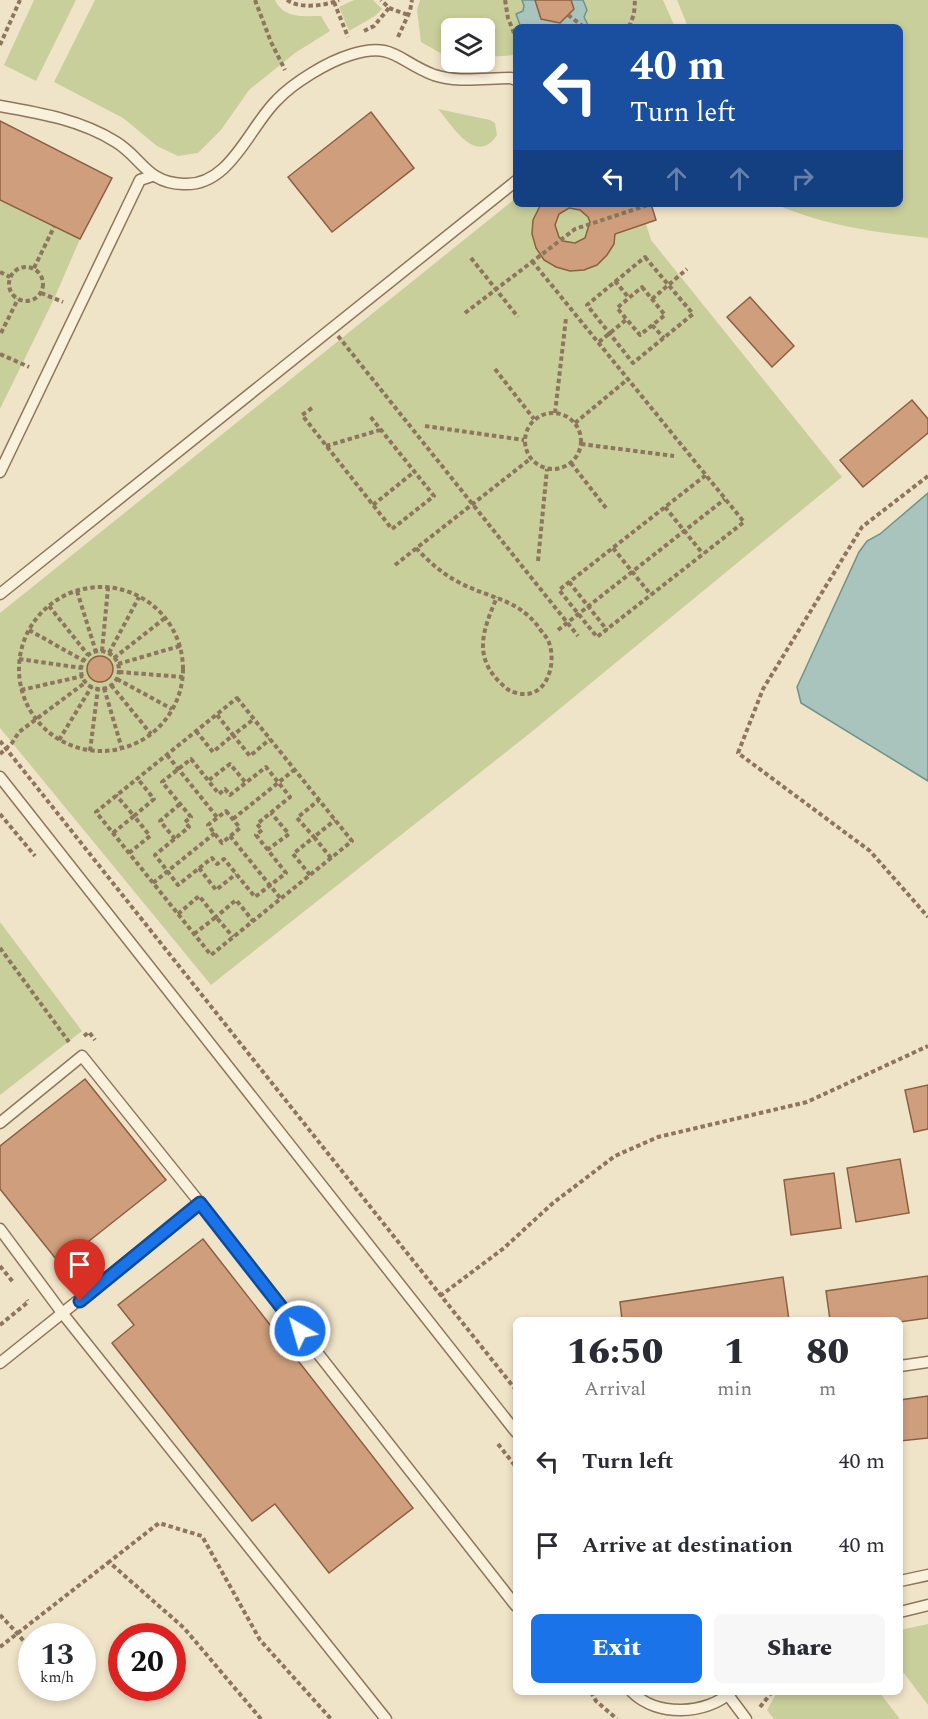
<!DOCTYPE html>
<style>
:root{--surface:#fff;--page:#f7f7f7;--text:#2b2b33;--muted:#7c7c81;--accent:#1a73e8}
body{margin:0;font-family:Spectral,serif;background:var(--page);color:var(--text);height:100vh;display:flex;flex-direction:column;font-size:22px;white-space:nowrap}
*{box-sizing:border-box;margin:0}
p{font-size:20px;color:var(--muted)}
.icon{flex:none;width:33px;height:33px;fill:none;stroke:currentColor;stroke-width:2;stroke-linecap:round;stroke-linejoin:round}
.map{position:relative;flex:1;overflow:hidden}
.drawer{position:absolute;left:513px;top:1317px;width:390px;height:378px;display:flex;flex-direction:column;background:var(--surface);border-radius:9px;box-shadow:0 3px 9px #0003}
.drawer>*{flex:none}
.guide{position:absolute;left:513px;top:24px;width:390px;height:183px;border-radius:9px;box-shadow:0 3px 9px #0003;background:#1a4fa0;color:#fff;overflow:hidden}
.controls{position:absolute;left:441px;top:18px;display:grid;gap:12px}
.controls a{display:grid;place-items:center;width:54px;height:54px;border-radius:9px;background:var(--surface);box-shadow:0 3px 9px #0003;font-size:30px}
.speed{position:absolute;left:18px;top:1623px;display:flex;gap:12px;font-size:30px;font-weight:700;text-align:center}
.speed>*{display:grid;place-content:center;width:78px;height:78px;border-radius:50%;background:var(--surface);box-shadow:0 3px 9px #0003;line-height:1}
.speed small{font-size:15px;font-weight:400}
.speed .limit{border:9px solid #d22;background:#fff;color:#111}
.pin{position:absolute;display:grid;place-items:center;width:51px;height:51px;color:#fff;margin:-62px -26px;border-radius:50% 50% 50% 0;rotate:-45deg;box-shadow:0 0 6px #0007}
.pin .icon{rotate:45deg}
.me{position:absolute;width:66px;margin:-33px;rotate:322deg;stroke-linejoin:round;filter:drop-shadow(0 0 4px #0008)}
.turn{display:flex;align-items:center;gap:21px;height:126px;padding:0 18px;font-size:27px}
.turn .icon{width:78px;height:78px;stroke-width:2.5}
.turn b{display:block;font-size:42px;line-height:51px}
.lanes{display:flex;align-items:center;height:57px;padding:0 18px;background:#0003;justify-content:center;gap:30px;direction:ltr}
.lanes .off{opacity:.35}
.eta{display:flex;justify-content:space-evenly;align-items:center;height:102px;text-align:center}
.eta b{font-size:36px;font-weight:800;line-height:42px}
.cta{display:flex;gap:12px;margin-top:auto;padding:12px 18px}
.cta a{flex:1;height:69px;border-radius:9px;background:var(--accent);color:#fff;font-size:24px;font-weight:800;line-height:69px;text-align:center}
.cta a+a{background:var(--page);color:var(--text)}
ul{padding:0;list-style:none}
li{display:flex;align-items:center;gap:18px;height:84px;padding:0 18px}
li div{flex:1}
li b{display:block;font-size:22px}
li em{font-style:normal}
.map>svg:first-child{display:block}
.green{fill:#c9cf9b}
.water{fill:#a9c4bc;stroke:#6f938a;stroke-width:1.5}
.building{fill:#cf9f7d;stroke:#8d5f41;stroke-width:1.5;fill-rule:evenodd}
.lines{fill:none;stroke-linecap:round;stroke-linejoin:round}
.lane-casing{stroke:#8d765c;stroke-width:13}
.path{stroke:#8d765c;stroke-width:4;stroke-dasharray:4.5 3;stroke-linecap:butt}
.lane{stroke:#faf1dc;stroke-width:10}
.path-bridge{stroke:#8d765c;stroke-width:4;stroke-dasharray:4.5 3;stroke-linecap:butt}
.route-casing{stroke:#114b97;stroke-width:15}
.route{stroke:#1a73e8;stroke-width:10}
</style>
<div class="map">
<svg width="928" height="1719" viewBox="0 0 928 1719">
<rect width="100%" height="100%" fill="#f0e4c8"/>
<!-- green -->
<g class="green">
<polygon points="34,0 76,0 36,81 4,65"/>
<path d="M95 0H275C284 19 303 16 321 16L330 31 295 53 249 90 221 130 198 153 178 156 157 146 123 118 54 82Z"/>
<polygon points="354,0 373,0 382,9 375,16 349,31 339,7"/>
<polygon points="420,0 663,0 675,27 516,27 516,55 485,57 484,28 452,28 451,59 421,42 417,10"/>
<path d="M677 0H928V238C873 232 826 226 775 204H900V27H688Z"/>
<path d="M438 109 490 120 495 123 497 135C476 167 452 125 438 109Z"/>
<polygon points="516,198 516,204 640,204 651,240 842,477 529,734 211,985 0,728 0,613"/>
<polygon points="0,200 80,239 54,299 0,409"/>
<polygon points="0,922 82,1031 0,1095"/>
<polygon points="928,1624 928,1705 900,1668 900,1630"/>
<polygon points="777,1692 879,1692 900,1719 774,1719 767,1710"/>
</g>
<!-- water -->
<g class="water">
<polygon points="522,0 583,0 587,10 584,17 589,27 524,27 520,25 516,14 523,11 524,6"/>
<polygon points="928,493 928,781 801,703 797,687 859,552 867,541 880,534"/>
</g>
<!-- building -->
<g class="building">
<polygon points="535,0 571,0 574,9 560,23 541,19"/>
<polygon points="371,112 414,168 332,232 288,177"/>
<polygon points="0,121 112,178 80,239 0,200"/>
<path d="M541 204H651L656 220 615 234 614 244 607 255 597 265 584 270 570 271 556 267 544 260 536 248 532 234 533 220ZM569 208 580 210 588 217 590 222 585 238 575 243 563 241 559 237 555 225 559 214Z"/>
<polygon points="750,297 794,346 772,367 727,317"/>
<polygon points="912,400 928,419 928,433 863,487 840,460"/>
<circle cx="100" cy="669" r="13"/>
<polygon points="85,1079 166,1180 60,1264 0,1189 0,1146"/>
<polygon points="928,1085 928,1129 914,1132 905,1090"/>
<polygon points="900,1159 909,1213 856,1222 847,1168"/>
<polygon points="834,1173 841,1228 791,1235 784,1180"/>
<polygon points="203,1239 413,1508 329,1573 275,1504 252,1521 112,1343 134,1325 118,1305"/>
<polygon points="928,1276 928,1318 900,1322 900,1320 830,1320 826,1291"/>
<polygon points="783,1277 789,1320 622,1320 620,1302"/>
<polygon points="928,1396 928,1438 900,1441 900,1400"/>
</g>
<g class="lines">
<!-- lane casing -->
<g class="lane-casing">
<g id="lane">
<path d="M0 106C40 113 81 120 116 142 142 158 147 183 183 184 230 187 249 127 277 100 293 83 327 62 350 55 394 41 397 61 434 75 457 83 486 78 511 78L516 80"/>
<polyline points="0,472 140,180 152,176"/>
<polyline points="0,594 516,181"/>
<polyline points="0,777 516,1432"/>
<polyline points="0,1123 82,1056 200,1203 516,1606"/>
<polyline points="0,1229 63,1314 386,1719"/>
<polyline points="0,1363 200,1203"/>
<polyline points="900,1366 928,1362"/>
<polyline points="900,1581 928,1575"/>
<polyline points="900,1612 928,1605"/>
<path d="M632 1692C657 1717 706 1715 731 1692"/>
<polyline points="728,1695 746,1719"/>
</g>
</g>
<!-- path -->
<g class="path">
<polyline points="255,0 271,42 285,70"/>
<path d="M287 0C299 9 325 6 339 0"/>
<polyline points="505,0 508,18 516,38"/>
<polyline points="334,2 348,37"/>
<polyline points="389,8 408,15"/>
<polyline points="568,15 584,27"/>
<polyline points="629,27 634,14 635,0"/>
<polyline points="364,31 374,26 389,8 381,0"/>
<polyline points="398,37 410,11 412,0"/>
<polyline points="0,45 20,0"/>
<polygon points="645,257 693,314 633,363 587,305"/>
<polyline points="471,258 518,317"/>
<polyline points="532,261 744,522 597,637 559,590 706,475"/>
<circle cx="26" cy="284" r="17"/>
<polyline points="34,268 54,227"/>
<polyline points="0,272 10,277"/>
<polyline points="615,281 629,298"/>
<polygon points="642,287 665,315 640,335 617,308"/>
<polyline points="41,293 63,302"/>
<polyline points="652,299 687,269"/>
<polyline points="465,313 575,229 651,204"/>
<polyline points="652,325 664,338"/>
<polyline points="1,333 18,299"/>
<polyline points="599,342 627,319"/>
<polyline points="0,354 29,367"/>
<polyline points="495,369 534,419"/>
<polyline points="312,408 302,415 392,529 434,496 369,415"/>
<circle cx="553" cy="441" r="28"/>
<polyline points="555,413 566,318"/>
<polyline points="575,423 628,379"/>
<polyline points="425,426 524,440"/>
<polyline points="581,444 674,456"/>
<polyline points="326,446 380,430"/>
<polyline points="571,463 606,508"/>
<polyline points="928,476 862,527 763,689 738,753 870,851 928,917"/>
<polyline points="373,505 414,472"/>
<polyline points="665,507 703,554"/>
<path d="M416 548C430 563 444 575 462 584 490 598 516 599 537 625 540 630 545 635 548 640 558 662 547 701 517 693 512 692 509 691 505 687 472 659 482 632 497 597"/>
<polyline points="613,548 651,595"/>
<polyline points="538,561 547,469"/>
<polyline points="395,565 530,459"/>
<polyline points="569,582 607,630"/>
<circle cx="101" cy="669" r="82"/>
<polyline points="77,591 96,652"/>
<polyline points="49,606 88,655"/>
<polyline points="29,630 84,661"/>
<polyline points="558,630 725,499"/>
<polyline points="102,651 108,588"/>
<circle cx="100" cy="670" r="19"/>
<polyline points="109,653 139,597"/>
<polyline points="114,658 165,618"/>
<polyline points="19,659 82,668"/>
<polyline points="118,664 180,646"/>
<polyline points="119,672 183,677"/>
<polyline points="117,679 172,709"/>
<polyline points="111,685 151,734"/>
<polyline points="104,688 122,749"/>
<polyline points="21,690 83,676"/>
<polygon points="237,698 352,841 211,955 96,812"/>
<polyline points="217,715 233,735 254,719"/>
<polyline points="196,731 213,752 233,735 250,756 270,739"/>
<polyline points="59,740 92,686"/>
<polyline points="0,741 516,1390"/>
<polyline points="90,751 98,688"/>
<polyline points="0,754 12,743 19,732 86,682"/>
<polyline points="167,755 217,817"/>
<polygon points="191,759 219,794 225,789 230,795 266,767 290,797 257,824 262,830 256,835 286,873 255,897 224,859 217,864 212,858 178,885 155,855 189,827 185,822 191,817 162,782"/>
<polyline points="209,780 230,764 246,783"/>
<polygon points="226,811 240,828 222,843 208,825"/>
<polyline points="0,814 35,856"/>
<polyline points="233,819 294,770"/>
<polyline points="113,833 134,816 116,795"/>
<polyline points="230,836 281,899"/>
<polyline points="175,839 160,821 180,804"/>
<polyline points="267,850 289,834 271,813"/>
<polyline points="129,853 150,836 134,816 154,799 137,778"/>
<polyline points="331,858 314,837 335,820"/>
<polyline points="199,868 216,890 236,874"/>
<polyline points="310,875 293,854 314,837 297,818 319,800"/>
<polyline points="153,883 215,833"/>
<polyline points="178,914 199,896 216,917 236,900 253,921"/>
<polyline points="194,934 216,917 233,937"/>
<polyline points="0,948 69,1042"/>
<polyline points="84,1036 89,1032 95,1040"/>
<polyline points="0,1266 13,1282"/>
<polyline points="440,1296 504,1248 553,1203 615,1156 658,1137 807,1102 928,1046"/>
<polyline points="0,1325 28,1302 27,1300"/>
<polyline points="498,1444 516,1467"/>
<polyline points="0,1615 18,1634 32,1652"/>
<polyline points="0,1647 109,1562"/>
<polyline points="591,1692 596,1701 617,1719"/>
<polyline points="760,1707 772,1692"/>
<polyline points="261,1719 184,1628 109,1562 159,1523 202,1536 260,1640 331,1719"/>
</g>
<!-- lane -->
<use href="#lane" class="lane"/>
<!-- path-bridge -->
<polyline class="path-bridge" points="338,336 578,636"/>
</g>
<g class="lines">
<!-- route casing -->
<g class="route-casing">
<polyline id="route" points="80,1301 200,1203 300,1331"/>
</g>
<!-- route -->
<use href="#route" class="route"/>
</g>
</svg>
<div class="controls">
<a><svg class="icon" aria-label="layers" viewBox="0 0 24 24"><path d="M12 4l9 5-9 5-9-5zM3 14l9 5 9-5"/></svg></a>
</div>
<div class="speed"><div>13<small>km/h</small></div><div class="limit">20</div></div>
<div class="pin" style="left:80px;top:1301px;background:#d93025"><svg class="icon" aria-label="arrive" viewBox="0 0 24 24"><path d="M6 21V4h12l-3 4 3 4H6"/></svg></div>
<svg class="me" style="left:300px;top:1331px" viewBox="-20 -20 40 40"><circle r="17" fill="#1a73e8" stroke="#fff" stroke-width="3"/><path d="M0-11L8 9 0 5-8 9z" fill="#fff"/></svg>
<div class="guide">
<div class="turn"><svg class="icon" aria-label="left" viewBox="0 0 24 24"><path d="M17 20v-9H6M10 6l-5 5 5 5"/></svg><div><b>40 m</b>Turn left</div></div>
<div class="lanes"><svg class="icon" aria-label="left" viewBox="0 0 24 24"><path d="M17 20v-9H6M10 6l-5 5 5 5"/></svg><svg class="icon off" aria-label="ahead" viewBox="0 0 24 24"><path d="M12 20V5M6 11l6-6 6 6"/></svg><svg class="icon off" aria-label="ahead" viewBox="0 0 24 24"><path d="M12 20V5M6 11l6-6 6 6"/></svg><svg class="icon off" aria-label="right" viewBox="0 0 24 24"><path d="M7 20v-9h11M14 6l5 5-5 5"/></svg></div>
</div>
<section class="drawer">
<div class="eta">
<div><b>16:50</b><p>Arrival</p></div>
<div><b>1</b><p>min</p></div>
<div><b>80</b><p>m</p></div>
</div>
<ul>
<li><svg class="icon" aria-label="left" viewBox="0 0 24 24"><path d="M17 20v-9H6M10 6l-5 5 5 5"/></svg><div><b>Turn left</b></div><em>40 m</em></li>
<li><svg class="icon" aria-label="arrive" viewBox="0 0 24 24"><path d="M6 21V4h12l-3 4 3 4H6"/></svg><div><b>Arrive at destination</b></div><em>40 m</em></li>
</ul>
<div class="cta"><a>Exit</a><a>Share</a></div>
</section>
</div>
